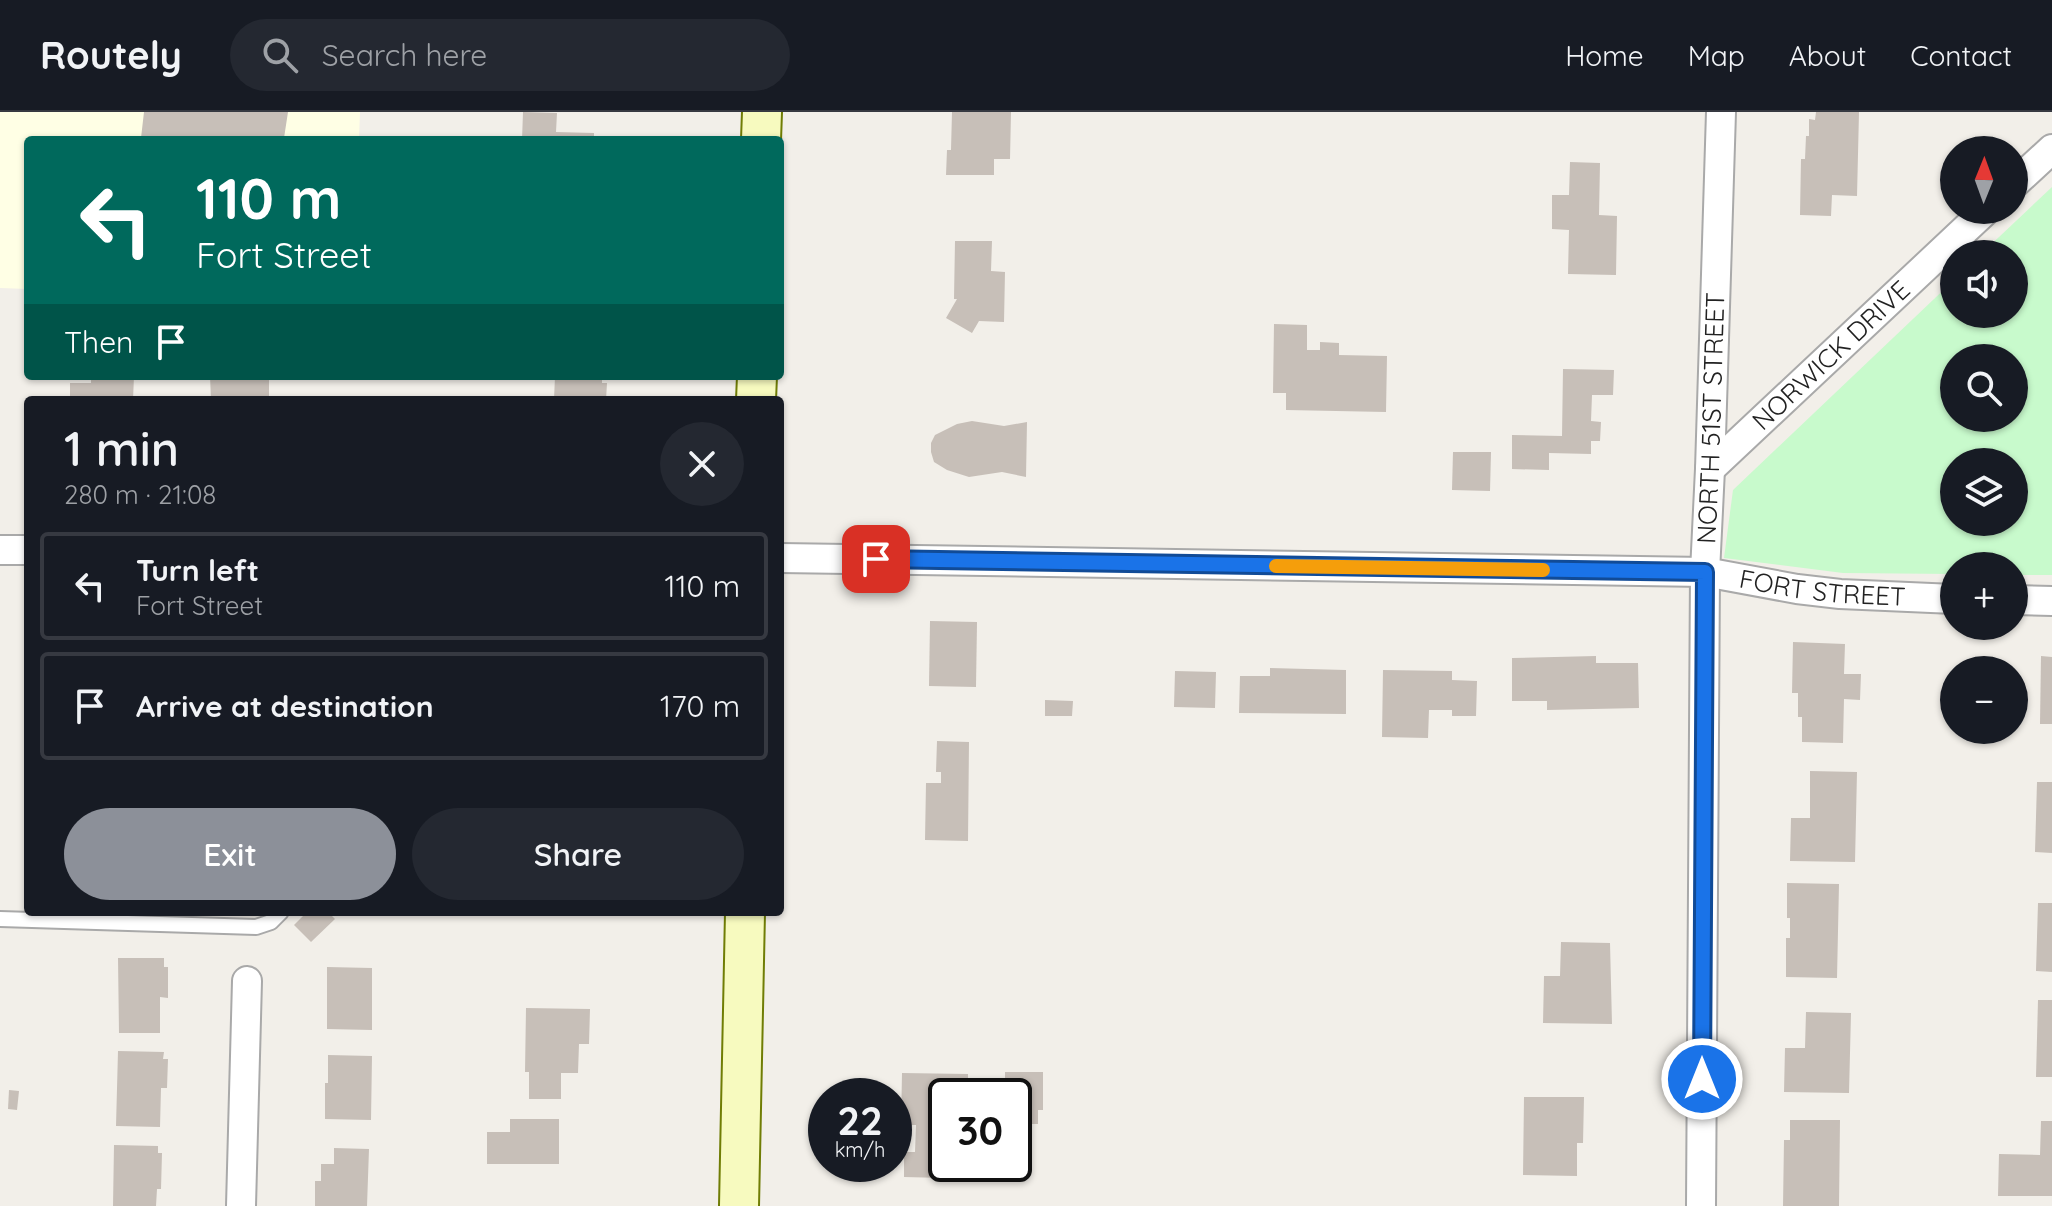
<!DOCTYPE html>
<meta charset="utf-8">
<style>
:root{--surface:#171b24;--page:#242831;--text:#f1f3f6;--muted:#9ea1a6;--line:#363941;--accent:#8c9099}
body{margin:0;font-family:Quicksand,sans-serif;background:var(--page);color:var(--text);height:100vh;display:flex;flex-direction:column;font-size:30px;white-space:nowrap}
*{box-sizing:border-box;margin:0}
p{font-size:26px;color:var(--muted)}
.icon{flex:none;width:44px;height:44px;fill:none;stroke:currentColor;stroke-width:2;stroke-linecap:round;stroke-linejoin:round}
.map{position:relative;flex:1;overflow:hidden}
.side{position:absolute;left:24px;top:284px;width:760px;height:520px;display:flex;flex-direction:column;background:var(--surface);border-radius:8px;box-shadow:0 2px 6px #0004}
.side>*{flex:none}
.hud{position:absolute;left:24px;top:24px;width:760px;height:244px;border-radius:8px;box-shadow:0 2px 6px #0004;background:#00695c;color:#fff;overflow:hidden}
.needle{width:52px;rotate:1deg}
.controls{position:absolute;left:1940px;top:24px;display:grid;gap:16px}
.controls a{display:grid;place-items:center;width:88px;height:88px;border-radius:50%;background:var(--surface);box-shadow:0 2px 6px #0004;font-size:40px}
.speed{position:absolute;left:808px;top:966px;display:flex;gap:16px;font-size:40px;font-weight:700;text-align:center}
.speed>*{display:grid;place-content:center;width:104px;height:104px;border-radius:50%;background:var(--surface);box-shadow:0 2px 6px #0004;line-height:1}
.speed small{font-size:20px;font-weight:400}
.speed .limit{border:4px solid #111;border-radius:12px;background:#fff;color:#111}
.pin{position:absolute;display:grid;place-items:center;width:68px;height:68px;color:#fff;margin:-34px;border-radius:16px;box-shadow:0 4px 12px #0006}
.me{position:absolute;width:88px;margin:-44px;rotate:0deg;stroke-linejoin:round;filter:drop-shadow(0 0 6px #0008)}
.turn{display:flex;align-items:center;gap:28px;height:168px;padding:0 40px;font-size:36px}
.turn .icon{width:104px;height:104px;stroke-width:2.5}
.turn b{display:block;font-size:56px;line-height:68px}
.then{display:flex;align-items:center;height:76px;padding:0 40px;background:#0003;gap:16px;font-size:30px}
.round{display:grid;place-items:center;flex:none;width:84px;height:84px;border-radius:42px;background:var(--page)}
.head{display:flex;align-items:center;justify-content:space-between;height:136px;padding:0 40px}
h1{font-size:48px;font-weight:600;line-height:60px}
.button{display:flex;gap:16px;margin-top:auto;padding:16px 40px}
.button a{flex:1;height:92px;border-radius:48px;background:var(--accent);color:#fff;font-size:32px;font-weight:600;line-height:92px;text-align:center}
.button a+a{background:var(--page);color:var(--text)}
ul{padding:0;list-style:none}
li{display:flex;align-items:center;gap:24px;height:108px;margin:0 16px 12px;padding:0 24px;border:4px solid var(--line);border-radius:8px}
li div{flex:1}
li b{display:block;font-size:30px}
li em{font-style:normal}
header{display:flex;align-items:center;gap:48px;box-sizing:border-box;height:112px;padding:0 40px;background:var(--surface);border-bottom:2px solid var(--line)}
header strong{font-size:38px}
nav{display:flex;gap:44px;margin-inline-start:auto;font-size:28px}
.search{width:560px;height:72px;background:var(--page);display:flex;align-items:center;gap:20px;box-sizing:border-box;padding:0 28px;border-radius:44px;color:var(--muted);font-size:30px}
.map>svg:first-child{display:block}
.education{fill:#ffffe5}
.park{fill:#c8facc;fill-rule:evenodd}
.building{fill:#c7bfb8}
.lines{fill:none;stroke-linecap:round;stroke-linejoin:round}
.lane-casing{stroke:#a9a9a9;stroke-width:18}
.street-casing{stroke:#a9a9a9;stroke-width:32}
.secondary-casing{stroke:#707d05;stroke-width:42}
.lane{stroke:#fff;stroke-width:14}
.street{stroke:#fff;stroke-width:28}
.secondary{stroke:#f7fabf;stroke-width:38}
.route-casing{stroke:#114b97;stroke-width:20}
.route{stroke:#1a73e8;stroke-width:14}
.slow{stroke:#f59e0b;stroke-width:14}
.labels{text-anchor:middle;stroke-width:7;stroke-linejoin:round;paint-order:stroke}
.street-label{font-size:26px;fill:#222;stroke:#fff}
</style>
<header>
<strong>Routely</strong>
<div class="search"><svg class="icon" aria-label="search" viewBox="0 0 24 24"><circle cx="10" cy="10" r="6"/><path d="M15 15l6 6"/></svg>Search here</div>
<nav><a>Home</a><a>Map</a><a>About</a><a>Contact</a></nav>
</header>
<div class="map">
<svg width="2052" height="1094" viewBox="0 0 2052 1094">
<rect width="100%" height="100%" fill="#f2efe9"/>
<!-- education -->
<polygon class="education" points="0,0 360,0 359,28 28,28 28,177 0,176"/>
<!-- park -->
<path class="park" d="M2052 75V463H2014V454H1954V462L1843 461 1724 446 1733 378 1954 168V202H2014V142H1981ZM2014 246V306H1954V246ZM1954 350H2014V410H1954Z"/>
<!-- building -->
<g class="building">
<polygon points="144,0 288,0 284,26 270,26 270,28 141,26"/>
<polygon points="523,0 557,1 556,20 594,21 594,28 522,28"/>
<polygon points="952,0 1011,0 1010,47 994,47 994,63 946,63 947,38 951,38"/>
<polygon points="1816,0 1859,0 1857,84 1832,83 1831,104 1800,103 1801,47 1805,47 1806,24 1809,24 1809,7 1815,8"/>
<polygon points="1570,50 1600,51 1599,103 1617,104 1616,163 1568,162 1569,118 1552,117 1552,83 1569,83"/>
<polygon points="955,129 992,129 991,159 1005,160 1004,210 979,209 972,221 946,206 957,187 954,187"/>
<polygon points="1274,212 1307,213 1307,238 1320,238 1320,230 1339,231 1339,243 1387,244 1386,300 1286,298 1286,281 1273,281"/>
<polygon points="1563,257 1614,258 1613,283 1592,283 1591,309 1601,310 1600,329 1591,329 1591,342 1549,341 1549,358 1512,357 1512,323 1562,324"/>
<polygon points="91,264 134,264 133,288 70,288 70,271 91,271"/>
<polygon points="210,264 269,264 269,288 211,288"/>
<polygon points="555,264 602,264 602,271 607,271 606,288 554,288"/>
<polygon points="972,309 1004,314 1027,310 1026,365 1002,360 969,365 947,358 934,350 931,340 931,331 935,323 957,312"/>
<polygon points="1453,340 1491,340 1490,379 1452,378"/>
<polygon points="930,509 977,510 976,575 929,574"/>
<polygon points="1793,530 1845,532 1844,562 1861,562 1860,588 1844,587 1843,631 1802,630 1802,605 1798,605 1798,581 1792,581"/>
<polygon points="1596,544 1596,551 1638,551 1639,596 1547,598 1547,589 1512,589 1512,546"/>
<polygon points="2041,544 2052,545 2052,612 2040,612"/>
<polygon points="1270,556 1346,558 1346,602 1239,601 1240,564 1270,564"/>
<polygon points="1383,558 1452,559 1452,568 1477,569 1476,604 1452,604 1452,598 1429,598 1428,626 1382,625"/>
<polygon points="1175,559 1216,560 1215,596 1174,595"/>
<polygon points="1045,588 1073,589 1072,604 1045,604"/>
<polygon points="937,629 969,630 968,729 925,728 926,671 941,671 941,660 936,660"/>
<polygon points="1810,659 1857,660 1855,750 1790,749 1791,706 1810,706"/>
<polygon points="2037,670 2052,670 2052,741 2035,740"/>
<polygon points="1787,771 1839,772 1837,866 1786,865 1786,826 1790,826 1790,806 1787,806"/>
<polygon points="2038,791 2052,791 2052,860 2036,859"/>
<polygon points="307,800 328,800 335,807 311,830 294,813"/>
<polygon points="1561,830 1610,831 1612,912 1543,911 1544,864 1560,864"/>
<polygon points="118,846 164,846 164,855 168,855 168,886 160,885 160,921 119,921"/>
<polygon points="327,855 372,856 372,918 327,917"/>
<polygon points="2038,888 2052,888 2052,965 2036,965"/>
<polygon points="526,896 590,897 589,932 579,932 578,961 561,961 561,987 529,987 529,960 525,960"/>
<polygon points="1806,900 1851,901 1849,981 1784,980 1785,936 1805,936"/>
<polygon points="118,939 164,940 163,947 168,947 167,976 161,976 160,1015 116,1014"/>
<polygon points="328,943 372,944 371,1008 325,1007 325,971 328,971"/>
<polygon points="1005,960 1043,960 1043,998 1038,998 1038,1012 1014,1012 1014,984 1005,984"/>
<polygon points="902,961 968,962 968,984 946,984 946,1052 983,1052 983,1067 904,1065 904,1040 915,1040 916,1013 901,1013"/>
<polygon points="9,978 19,979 17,998 8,997"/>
<polygon points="1524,985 1584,985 1583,1031 1577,1031 1577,1064 1523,1063"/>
<polygon points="510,1007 559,1007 559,1052 487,1052 487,1020 510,1020"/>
<polygon points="1790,1008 1840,1008 1839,1094 1783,1094 1784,1028 1790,1028"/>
<polygon points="2041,1009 2052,1009 2052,1084 1998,1084 1999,1042 2040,1043"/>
<polygon points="114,1033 158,1034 158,1041 162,1041 161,1077 157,1077 156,1094 113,1094"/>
<polygon points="334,1036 369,1037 367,1094 315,1094 315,1069 321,1069 321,1052 334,1052"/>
</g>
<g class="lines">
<!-- lane casing -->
<g class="lane-casing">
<polyline id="lane" points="0,807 256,815 271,810 281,800"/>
</g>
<!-- street casing -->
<g class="street-casing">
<g id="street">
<polyline points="2014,72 2052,37"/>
<path id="s1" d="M1710 357 1986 98"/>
<polyline points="0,438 28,438"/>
<path id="s2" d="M780 446 1705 460 1797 477 1840 482 1954 487"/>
<polyline points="2014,488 2052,489"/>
<polyline points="241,1094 247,869"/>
<path id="s3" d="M1701 1094 1705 460 1710 357 1721 0"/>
</g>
</g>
<!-- secondary casing -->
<g class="secondary-casing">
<g id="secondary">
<polyline points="761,28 762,0"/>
<polyline points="756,288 757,264"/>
<polyline points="739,1094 745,800"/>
</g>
</g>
<!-- lane -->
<use href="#lane" class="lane"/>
<!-- street -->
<use href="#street" class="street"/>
<!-- secondary -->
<use href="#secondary" class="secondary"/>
</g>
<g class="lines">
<!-- route casing -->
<g class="route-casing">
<polyline id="route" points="876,447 1705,460 1702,967"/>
</g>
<!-- route -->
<use href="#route" class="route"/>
<!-- slow -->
<polyline class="slow" points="1276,454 1543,458"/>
</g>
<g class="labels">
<!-- street labels -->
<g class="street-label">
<text dy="9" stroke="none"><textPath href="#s1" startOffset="166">NORWICK DRIVE</textPath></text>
<text dy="9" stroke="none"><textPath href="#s3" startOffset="788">NORTH 51ST STREET</textPath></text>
<text dy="9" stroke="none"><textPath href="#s2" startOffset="1044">FORT STREET</textPath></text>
</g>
</g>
</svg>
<div class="controls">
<a><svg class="needle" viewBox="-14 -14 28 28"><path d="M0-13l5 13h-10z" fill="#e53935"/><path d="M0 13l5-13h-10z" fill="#9ea1a6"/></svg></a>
<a><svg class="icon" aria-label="sound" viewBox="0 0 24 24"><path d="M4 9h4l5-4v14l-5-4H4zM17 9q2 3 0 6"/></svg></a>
<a><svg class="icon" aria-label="search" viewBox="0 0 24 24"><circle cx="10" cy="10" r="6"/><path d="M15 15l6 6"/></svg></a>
<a><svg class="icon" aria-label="layers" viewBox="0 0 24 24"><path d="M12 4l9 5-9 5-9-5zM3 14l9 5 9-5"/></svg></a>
<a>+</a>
<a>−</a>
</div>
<div class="speed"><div>22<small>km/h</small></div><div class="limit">30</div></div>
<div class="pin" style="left:876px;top:447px;background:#d93025"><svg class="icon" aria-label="arrive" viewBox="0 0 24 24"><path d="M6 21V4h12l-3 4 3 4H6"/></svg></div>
<svg class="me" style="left:1702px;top:967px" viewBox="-20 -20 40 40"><circle r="17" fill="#1a73e8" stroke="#fff" stroke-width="3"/><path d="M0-11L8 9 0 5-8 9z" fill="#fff"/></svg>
<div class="hud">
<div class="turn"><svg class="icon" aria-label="left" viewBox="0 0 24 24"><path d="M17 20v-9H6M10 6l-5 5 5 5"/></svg><div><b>110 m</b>Fort Street</div></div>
<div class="then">Then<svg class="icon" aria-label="arrive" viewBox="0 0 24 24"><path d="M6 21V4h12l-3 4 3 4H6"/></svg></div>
</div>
<section class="side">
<div class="head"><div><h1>1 min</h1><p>280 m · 21:08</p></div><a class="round"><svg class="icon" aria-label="close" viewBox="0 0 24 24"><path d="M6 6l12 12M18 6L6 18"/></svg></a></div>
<ul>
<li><svg class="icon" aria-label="left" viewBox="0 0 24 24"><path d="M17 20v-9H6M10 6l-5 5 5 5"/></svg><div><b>Turn left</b><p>Fort Street</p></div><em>110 m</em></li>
<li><svg class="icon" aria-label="arrive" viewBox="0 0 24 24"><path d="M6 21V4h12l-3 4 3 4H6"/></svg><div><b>Arrive at destination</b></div><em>170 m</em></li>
</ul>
<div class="button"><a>Exit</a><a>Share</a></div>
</section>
</div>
